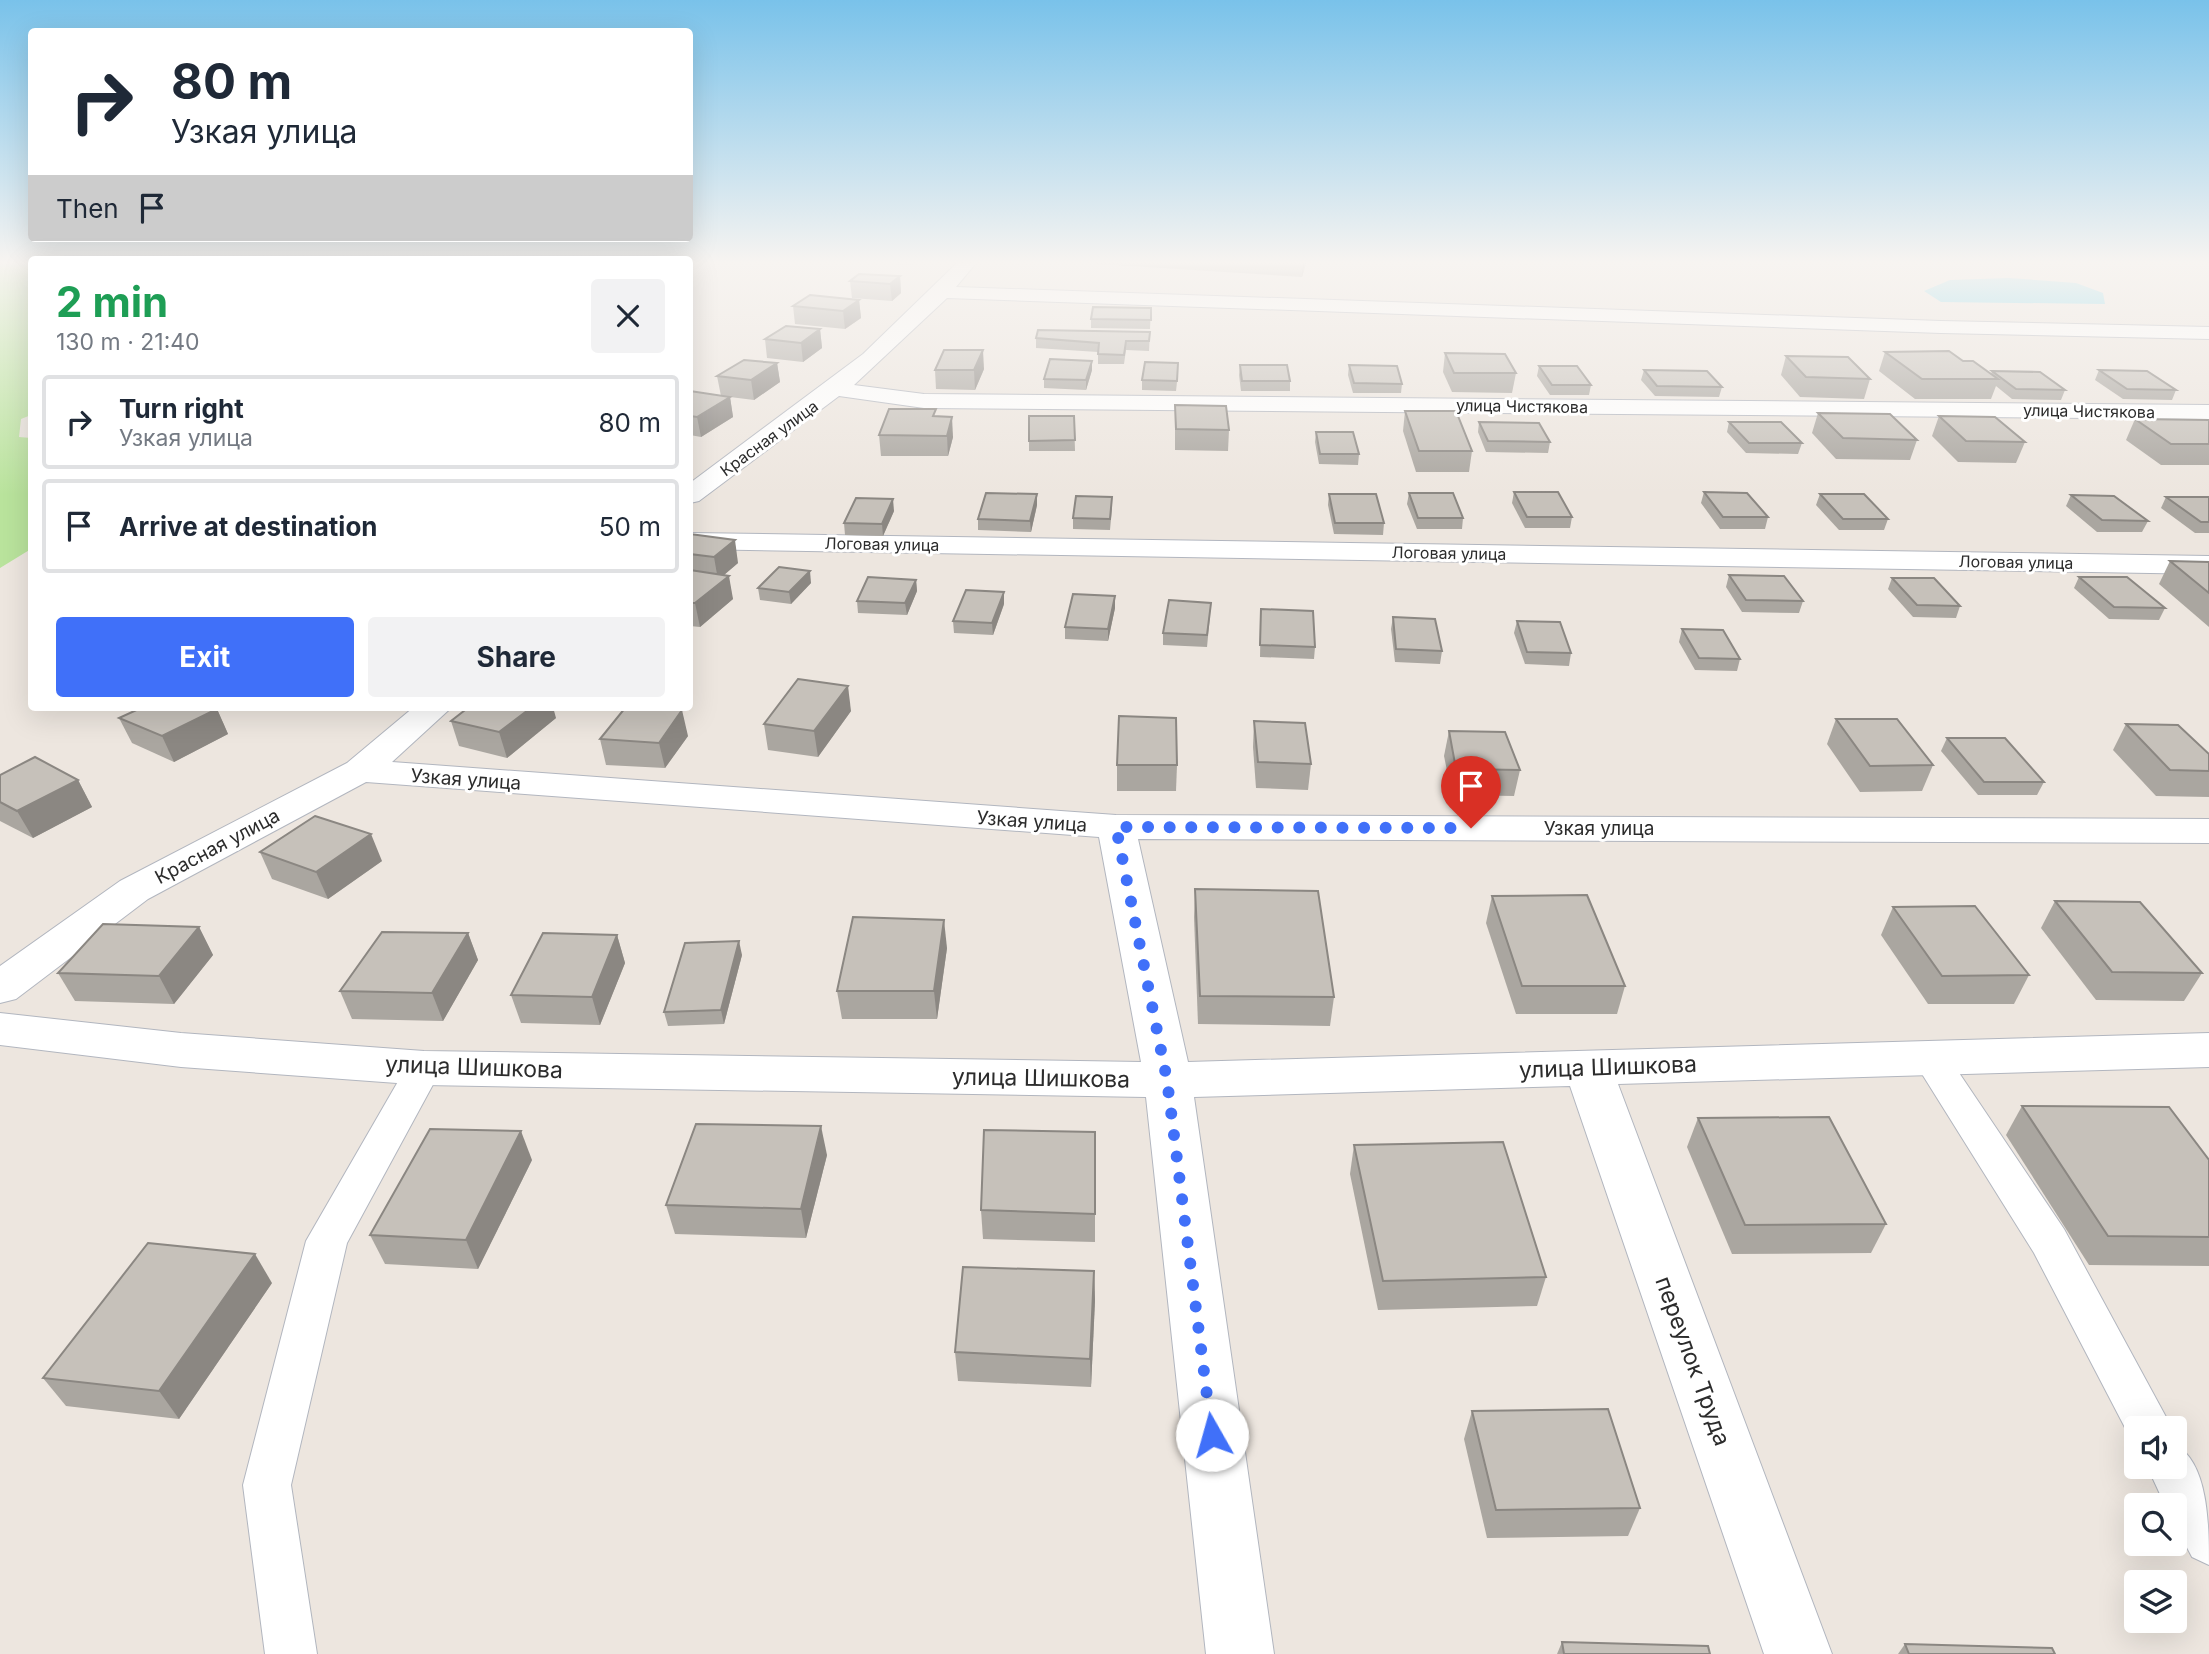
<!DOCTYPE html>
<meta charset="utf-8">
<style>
:root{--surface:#fff;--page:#f2f2f3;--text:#1f2937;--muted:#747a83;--line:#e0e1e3;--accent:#4070f9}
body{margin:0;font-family:Inter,sans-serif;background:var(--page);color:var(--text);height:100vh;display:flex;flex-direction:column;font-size:26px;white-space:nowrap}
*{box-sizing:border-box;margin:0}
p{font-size:23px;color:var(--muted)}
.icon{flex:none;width:38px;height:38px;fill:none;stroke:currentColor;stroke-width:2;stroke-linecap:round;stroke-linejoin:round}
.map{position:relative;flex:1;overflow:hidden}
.drawer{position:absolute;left:28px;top:256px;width:665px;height:455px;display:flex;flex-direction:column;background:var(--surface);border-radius:7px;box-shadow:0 7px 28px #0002}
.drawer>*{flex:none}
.banner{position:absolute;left:28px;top:28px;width:665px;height:214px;border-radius:7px;box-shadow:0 7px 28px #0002;background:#fff;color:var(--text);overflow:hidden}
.buttons{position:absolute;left:2124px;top:1416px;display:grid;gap:14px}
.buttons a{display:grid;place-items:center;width:63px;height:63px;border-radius:7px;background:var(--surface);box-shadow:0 7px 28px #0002;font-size:35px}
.pin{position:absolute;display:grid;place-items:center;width:60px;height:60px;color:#fff;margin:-72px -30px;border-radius:50% 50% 50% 0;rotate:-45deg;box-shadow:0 0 7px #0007}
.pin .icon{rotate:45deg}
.me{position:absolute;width:77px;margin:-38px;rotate:353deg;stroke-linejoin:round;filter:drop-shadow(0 0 5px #0008)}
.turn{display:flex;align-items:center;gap:24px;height:147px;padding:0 28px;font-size:32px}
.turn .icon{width:91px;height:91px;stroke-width:2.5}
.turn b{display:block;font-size:49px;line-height:60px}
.then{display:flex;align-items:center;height:66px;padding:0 28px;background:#0003;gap:14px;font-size:26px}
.round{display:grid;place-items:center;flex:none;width:74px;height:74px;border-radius:7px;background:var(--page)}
.headline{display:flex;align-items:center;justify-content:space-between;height:119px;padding:0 28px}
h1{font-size:42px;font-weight:700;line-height:52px;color:#1e9e55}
.action{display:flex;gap:14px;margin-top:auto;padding:14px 28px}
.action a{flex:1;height:80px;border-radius:7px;background:var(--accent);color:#fff;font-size:28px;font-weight:700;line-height:80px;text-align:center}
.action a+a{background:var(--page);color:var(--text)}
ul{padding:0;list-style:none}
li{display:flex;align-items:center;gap:21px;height:94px;margin:0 14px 10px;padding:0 14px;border:4px solid var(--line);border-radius:7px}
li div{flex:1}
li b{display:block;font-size:26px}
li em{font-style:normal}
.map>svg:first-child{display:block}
.green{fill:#b9e39c}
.water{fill:#73d6ee}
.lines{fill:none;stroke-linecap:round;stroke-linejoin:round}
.service-casing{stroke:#b2b6bf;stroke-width:2}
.minor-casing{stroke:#b2b6bf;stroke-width:2}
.path{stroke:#c4c4c4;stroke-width:2.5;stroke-dasharray:2.5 2;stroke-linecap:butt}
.service{fill:#fff;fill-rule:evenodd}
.minor{fill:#fff;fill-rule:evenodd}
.wall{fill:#aaa6a0}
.shaded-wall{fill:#8b8782}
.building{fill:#c6c1ba;stroke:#8b8782;stroke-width:2}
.route{stroke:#4070f9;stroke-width:12;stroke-dasharray:0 21.6}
.labels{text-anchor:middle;stroke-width:6;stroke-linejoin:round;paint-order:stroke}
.far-street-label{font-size:16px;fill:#2c2c2c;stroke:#fff}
.street-label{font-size:19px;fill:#2c2c2c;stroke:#fff}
.near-street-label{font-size:23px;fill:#2c2c2c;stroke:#fff}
</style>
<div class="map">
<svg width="2209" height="1654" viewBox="0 0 2209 1654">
<rect width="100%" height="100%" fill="#ede6df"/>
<!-- green -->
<polygon class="green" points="0,263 32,263 31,415 21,419 19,437 31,438 31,549 0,568"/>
<!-- water -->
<polygon class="water" points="2009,278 2076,283 2103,293 2105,304 1941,302 1924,291 1950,280"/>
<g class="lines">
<!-- service casing -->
<g class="service-casing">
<g id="service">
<polygon points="1930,1045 1943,1049 2064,1229 2172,1428 2137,1428 2137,1445 2133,1443 2034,1253 1912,1058 1917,1049"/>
<polygon points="424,1055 437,1059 442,1068 347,1243 291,1485 317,1654 265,1654 243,1485 306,1241 411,1059"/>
<path d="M2175 1445C2209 1462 2209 1528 2209 1565L2192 1557 2175 1525V1505H2165L2147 1466H2175Z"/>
</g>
</g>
<!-- minor casing -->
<g class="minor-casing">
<g id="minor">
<polygon points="957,263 976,263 956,287 1941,321 2209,327 2209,339 1941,333 947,298 854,385 924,394 2209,405 2209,419 924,408 839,396 699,501 690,503 690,483 863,354"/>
<polygon points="690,533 2209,556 2209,574 690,549"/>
<polygon points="414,707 452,707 392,762 1116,815 2209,819 2209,843 1138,839 1188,1062 2209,1033 2209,1067 1618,1084 1832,1654 1764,1654 1570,1086 1194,1097 1274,1654 1206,1654 1146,1097 424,1085 181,1067 0,1045 0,1013 181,1033 424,1051 1141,1062 1099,837 366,782 148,899 16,999 0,1003 0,966 120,881 347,763"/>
</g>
</g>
<!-- path -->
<polyline class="path" points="892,263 914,264"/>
<!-- service -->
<use href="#service" class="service"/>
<!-- minor -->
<use href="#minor" class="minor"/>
</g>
<!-- wall -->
<g class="wall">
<polygon points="1083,263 1306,263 1302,277"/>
<polygon points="900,276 901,293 892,301 852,298 850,281"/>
<polygon points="859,300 861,318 845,329 795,324 793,306"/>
<polygon points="1151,308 1150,329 1091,328 1091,319"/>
<polygon points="820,329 822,348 803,362 767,358 765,339"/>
<polygon points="1150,332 1149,351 1126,350 1124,364 1098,364 1098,352 1036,348 1036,338"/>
<polygon points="1885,352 1963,361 1991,374 1992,371 2065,390 2061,400 2012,399 1996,386 1991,399 1915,399 1879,371"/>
<polygon points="1445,353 1516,373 1512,393 1452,392 1443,372"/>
<polygon points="1786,356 1870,379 1864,399 1800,397 1781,375"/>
<polygon points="1092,361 1092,370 1086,390 1044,388 1044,379"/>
<polygon points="777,363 780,382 754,400 730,397 733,417 701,437 690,435 690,392 721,396 717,376"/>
<polygon points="1240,365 1290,381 1290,391 1241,391 1239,375"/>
<polygon points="1349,365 1402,384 1401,393 1353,393 1348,375"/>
<polygon points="1539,366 1591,385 1589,395 1550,395 1537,376"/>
<polygon points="984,369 975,390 936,389 935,370"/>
<polygon points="1644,370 1722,387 1719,397 1655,396 1641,380"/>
<polygon points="2099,370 2176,390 2172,400 2123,399 2095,380"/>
<polygon points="1178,373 1176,391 1142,390 1142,380"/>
<polygon points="1175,405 1229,430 1228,451 1175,450"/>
<polygon points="1405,411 1472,451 1469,472 1416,472 1403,431"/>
<polygon points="1818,413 1917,440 1910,460 1836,459 1812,433"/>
<polygon points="936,416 953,437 948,456 881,456 879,435"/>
<polygon points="1074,416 1075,451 1029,451 1029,441"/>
<polygon points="1939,416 2025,442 2016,463 1958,462 1932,436"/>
<polygon points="2135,419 2209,420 2209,465 2161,465 2126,440"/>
<polygon points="1479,422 1550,442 1548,453 1486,452 1478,432"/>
<polygon points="1729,422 1802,443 1798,454 1746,453 1727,432"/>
<polygon points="1316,432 1359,454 1358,465 1319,464 1315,442"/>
<polygon points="1514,492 1572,517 1570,528 1525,528 1512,503"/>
<polygon points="1704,492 1768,517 1765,529 1720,529 1701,503"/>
<polygon points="1409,493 1463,518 1462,529 1417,529 1407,504"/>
<polygon points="1329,494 1384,523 1383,535 1334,534 1328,505"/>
<polygon points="1820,494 1888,519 1884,530 1839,530 1816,505"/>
<polygon points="2071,495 2148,521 2142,532 2097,532 2066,506"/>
<polygon points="2166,497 2209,497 2209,533 2195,533 2161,508"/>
<polygon points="1037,505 1031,532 978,530 978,519"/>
<polygon points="1112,508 1110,530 1073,529 1073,518"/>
<polygon points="894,511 883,536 845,535 844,523"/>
<polygon points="690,535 738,563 724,575 733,599 700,627 690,626"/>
<polygon points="2170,561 2209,562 2209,627 2159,584"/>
<polygon points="1729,575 1803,601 1799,613 1742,612 1726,587"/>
<polygon points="2079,577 2165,608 2159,620 2109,619 2074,588"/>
<polygon points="1892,578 1960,606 1956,618 1913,617 1888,589"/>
<polygon points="916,580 917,591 907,615 858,613 857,601"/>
<polygon points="811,583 791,604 760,600 758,588"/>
<polygon points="1115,596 1115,608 1108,641 1065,639 1065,627"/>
<polygon points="1004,604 993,635 954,633 953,621"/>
<polygon points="1261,609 1315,647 1314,659 1260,657"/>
<polygon points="1210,615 1207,647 1163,645 1163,633"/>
<polygon points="1393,617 1442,651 1440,664 1395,662 1391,629"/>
<polygon points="1517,621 1571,653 1569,666 1525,664 1514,633"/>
<polygon points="1682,629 1740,659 1737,671 1695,670 1679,642"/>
<polygon points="217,709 228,734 174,762 132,743 119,718"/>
<polygon points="851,711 818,757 768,750 764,724"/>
<polygon points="556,718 507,758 459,746 451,721"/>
<polygon points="1836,719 1933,765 1922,791 1860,792 1827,744"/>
<polygon points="1254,721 1311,764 1308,790 1256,788 1253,747"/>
<polygon points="2126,724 2209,754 2209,797 2156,796 2113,750"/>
<polygon points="1449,731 1520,770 1514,796 1452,795 1444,756"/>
<polygon points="688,736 665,768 606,765 600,739"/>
<polygon points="1947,738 2044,782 2037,795 1978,795 1941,751"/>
<polygon points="1117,765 1177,765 1176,791 1117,791"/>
<polygon points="0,775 78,780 92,807 33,838 0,821"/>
<polygon points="260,852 382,861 328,899 272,879"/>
<polygon points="1195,889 1334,997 1330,1026 1198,1024 1194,917"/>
<polygon points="1492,896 1625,986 1617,1014 1516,1014 1486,923"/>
<polygon points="2055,901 2202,973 2184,1001 2096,1000 2041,928"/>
<polygon points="1893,907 2029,975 2014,1004 1928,1004 1881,935"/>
<polygon points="199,927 213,955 174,1004 75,1001 58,973"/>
<polygon points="468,933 478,960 443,1021 352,1019 340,991"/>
<polygon points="617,935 625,963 600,1025 521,1023 511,995"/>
<polygon points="947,948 937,1019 842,1019 837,991"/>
<polygon points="742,955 724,1024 668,1026 664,1012"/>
<polygon points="2022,1106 2209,1160 2209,1266 2089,1265 2006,1135"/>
<polygon points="1698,1118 1886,1224 1871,1253 1732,1254 1687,1147"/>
<polygon points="1095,1132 1095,1242 983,1239 981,1210"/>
<polygon points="1354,1145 1546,1277 1537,1306 1378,1310 1350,1174"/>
<polygon points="827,1155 806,1238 675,1234 666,1205"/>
<polygon points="532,1160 478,1269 385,1264 370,1235"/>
<polygon points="1094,1271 1095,1300 1091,1387 958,1381 955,1352"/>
<polygon points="272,1283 179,1419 66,1406 43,1378"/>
<polygon points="1472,1411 1640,1508 1628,1536 1487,1538 1464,1439"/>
<polygon points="1562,1642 1710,1654 1557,1654"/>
<polygon points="1905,1644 2055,1654 1898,1654"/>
</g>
<!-- shaded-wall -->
<g class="shaded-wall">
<polygon points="1303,263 1306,263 1302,277"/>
<polygon points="900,276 901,293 892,301 890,284"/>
<polygon points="859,300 861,318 845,329 843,311"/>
<polygon points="820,329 822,348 803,362 801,343"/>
<polygon points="983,350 984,369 975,390 974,370"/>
<polygon points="1092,361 1092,370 1086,390 1086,380"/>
<polygon points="777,363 780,382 754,400 751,380"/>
<polygon points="730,397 733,417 701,437 697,417"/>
<polygon points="952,417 953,437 948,456 947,436"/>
<polygon points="1037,494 1037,505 1031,532 1030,521"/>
<polygon points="893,499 894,511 883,536 882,524"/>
<polygon points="735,540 738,563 718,580 714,557"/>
<polygon points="810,571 811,583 791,604 789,592"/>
<polygon points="729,576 733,599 700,627 695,603"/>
<polygon points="916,580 917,591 907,615 905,603"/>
<polygon points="1004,592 1004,604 993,635 992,623"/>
<polygon points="1115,596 1115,608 1108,641 1108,629"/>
<polygon points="848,686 851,711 818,757 814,731"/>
<polygon points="532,707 553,707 556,718 507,758 499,732"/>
<polygon points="217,709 228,734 174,762 162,736"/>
<polygon points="682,710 688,736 665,768 659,743"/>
<polygon points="78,780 92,807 33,838 17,811"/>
<polygon points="371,834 382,861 328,899 316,872"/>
<polygon points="944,920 947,948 937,1019 934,991"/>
<polygon points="199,927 213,955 174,1004 159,976"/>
<polygon points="468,933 478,960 443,1021 432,993"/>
<polygon points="617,935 625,963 600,1025 592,997"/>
<polygon points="739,941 742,955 724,1024 721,1010"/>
<polygon points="821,1126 827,1155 806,1238 801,1209"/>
<polygon points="521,1131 532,1160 478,1269 466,1240"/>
<polygon points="255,1254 272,1283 179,1419 159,1391"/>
<polygon points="1094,1271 1095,1300 1091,1387 1090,1359"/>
</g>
<!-- building -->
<g class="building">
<polygon points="859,274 900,276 890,284 850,281"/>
<polygon points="810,295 859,300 843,311 793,306"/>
<polygon points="1093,307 1151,308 1151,320 1091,319"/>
<polygon points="786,326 820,329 801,343 765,339"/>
<polygon points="1038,330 1150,332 1149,341 1126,341 1124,355 1098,354 1099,343 1036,338"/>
<polygon points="944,350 983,350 974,370 935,370"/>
<polygon points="1949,351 1963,361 1973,361 1998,379 1922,379 1885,352"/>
<polygon points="1445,353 1505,354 1516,373 1454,373"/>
<polygon points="1786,356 1848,357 1870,379 1806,377"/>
<polygon points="1050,359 1092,361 1086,380 1044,379"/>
<polygon points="744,360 777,363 751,380 717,376"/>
<polygon points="1145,362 1178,363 1177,381 1142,380"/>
<polygon points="1240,365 1287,365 1290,381 1242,381"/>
<polygon points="1349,365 1397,366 1402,384 1354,383"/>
<polygon points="1539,366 1577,366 1591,385 1552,385"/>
<polygon points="1644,370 1707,371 1722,387 1657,386"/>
<polygon points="2099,370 2147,371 2176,390 2127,389"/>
<polygon points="1992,371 2040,372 2065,390 2016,389"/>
<polygon points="690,391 730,397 697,417 690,416"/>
<polygon points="1175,405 1226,406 1229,430 1176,429"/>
<polygon points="889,409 936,409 933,416 952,417 947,436 879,435"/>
<polygon points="1405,411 1456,411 1472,451 1419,451"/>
<polygon points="1818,413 1890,414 1917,440 1843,438"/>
<polygon points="1029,416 1074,416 1075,440 1029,441"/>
<polygon points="1939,416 1995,417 2025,442 1966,441"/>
<polygon points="2135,419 2209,420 2209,444 2171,444"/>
<polygon points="1479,422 1539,423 1550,442 1488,441"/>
<polygon points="1729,422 1781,422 1802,443 1749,443"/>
<polygon points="1316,432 1353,432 1359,454 1320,454"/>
<polygon points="1514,492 1558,492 1572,517 1527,517"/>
<polygon points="1704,492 1747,493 1768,517 1723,517"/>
<polygon points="986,493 1037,494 1030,521 978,519"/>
<polygon points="1409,493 1453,493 1463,518 1418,518"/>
<polygon points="1329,494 1376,494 1384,523 1335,523"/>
<polygon points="1820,494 1864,494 1888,519 1843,519"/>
<polygon points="2071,495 2114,496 2148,521 2102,520"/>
<polygon points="1076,496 1112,497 1110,519 1073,518"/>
<polygon points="2166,497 2209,497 2209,522 2201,522"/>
<polygon points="856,498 893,499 882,524 844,523"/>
<polygon points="690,534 735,540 714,557 690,554"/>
<polygon points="2170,561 2209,562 2209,593"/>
<polygon points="779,567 810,571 789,592 758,588"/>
<polygon points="690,570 729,576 695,603 690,603"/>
<polygon points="1729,575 1784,576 1803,601 1746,600"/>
<polygon points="868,577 916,580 905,603 857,601"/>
<polygon points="2079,577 2127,577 2165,608 2114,607"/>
<polygon points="1892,578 1934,578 1960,606 1917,605"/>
<polygon points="966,590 1004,592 992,623 953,621"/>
<polygon points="1073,594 1115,596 1108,629 1065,627"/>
<polygon points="1169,600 1211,603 1207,635 1163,633"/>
<polygon points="1261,609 1313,611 1315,647 1260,645"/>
<polygon points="1393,617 1435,619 1442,651 1396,649"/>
<polygon points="1517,621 1560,622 1571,653 1527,652"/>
<polygon points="1682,629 1723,630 1740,659 1699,658"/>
<polygon points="798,679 848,686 814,731 764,724"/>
<polygon points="143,707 213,707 217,709 162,736 119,718"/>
<polygon points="469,707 532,707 499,732 451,721"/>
<polygon points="625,708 682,710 659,743 600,739"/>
<polygon points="1119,716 1176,718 1177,765 1117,765"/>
<polygon points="1836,719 1897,719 1933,765 1870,766"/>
<polygon points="1254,721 1305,723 1311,764 1258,762"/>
<polygon points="2126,724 2178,725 2209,754 2209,771 2170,770"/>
<polygon points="1449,731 1505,732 1520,770 1456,769"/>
<polygon points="1947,738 2005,738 2044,782 1984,782"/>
<polygon points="35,757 78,780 17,811 0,802 0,775"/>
<polygon points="315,816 371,834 316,872 260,852"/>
<polygon points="1195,889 1318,891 1334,997 1200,996"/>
<polygon points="1587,895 1625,986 1522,986 1492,896"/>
<polygon points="2055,901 2140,902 2202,973 2112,972"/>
<polygon points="1975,906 2029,975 1942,976 1893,907"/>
<polygon points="853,917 944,920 934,991 837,991"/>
<polygon points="103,924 199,927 159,976 58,973"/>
<polygon points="382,932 468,933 432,993 340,991"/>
<polygon points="543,933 617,935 592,997 511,995"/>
<polygon points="739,941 721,1010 664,1012 685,943"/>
<polygon points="2022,1106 2169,1107 2209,1160 2209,1237 2108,1236"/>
<polygon points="1829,1117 1886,1224 1745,1225 1698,1118"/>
<polygon points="696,1124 821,1126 801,1209 666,1205"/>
<polygon points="430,1129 521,1131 466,1240 370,1235"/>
<polygon points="984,1130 1095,1132 1095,1214 981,1210"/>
<polygon points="1503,1142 1546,1277 1383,1281 1354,1145"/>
<polygon points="148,1243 255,1254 159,1391 43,1378"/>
<polygon points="963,1267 1094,1271 1090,1359 955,1352"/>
<polygon points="1608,1409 1640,1508 1496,1510 1472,1411"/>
<polygon points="1562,1642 1708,1646 1710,1654 1564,1654"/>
<polygon points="1905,1644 2052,1648 2055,1654 1909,1654"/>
</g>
<!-- sky -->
<linearGradient id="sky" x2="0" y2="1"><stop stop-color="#79c2ea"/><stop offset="0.53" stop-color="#f7f4f1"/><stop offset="1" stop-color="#f7f4f1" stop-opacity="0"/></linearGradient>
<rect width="2209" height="495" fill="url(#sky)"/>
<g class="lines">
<!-- route -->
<polyline class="route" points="1212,1435 1167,1080 1116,827 1471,828"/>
</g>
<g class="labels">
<!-- far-street labels -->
<g class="far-street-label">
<text transform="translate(1522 406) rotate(1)" y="6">улица Чистякова</text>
<text transform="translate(2089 411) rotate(1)" y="6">улица Чистякова</text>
<text transform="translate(769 438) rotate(-36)" y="6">Красная улица</text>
<text transform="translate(882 544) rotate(1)" y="6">Логовая улица</text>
<text transform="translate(1449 553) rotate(1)" y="6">Логовая улица</text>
<text transform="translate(2016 562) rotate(1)" y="6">Логовая улица</text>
</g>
<!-- street labels -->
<g class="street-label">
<text transform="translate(466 779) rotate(4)" y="7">Узкая улица</text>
<text transform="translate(1032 821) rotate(4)" y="7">Узкая улица</text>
<text x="1599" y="835">Узкая улица</text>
<text transform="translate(217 846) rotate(-28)" y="7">Красная улица</text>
</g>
<!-- near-street labels -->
<g class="near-street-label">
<text transform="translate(474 1067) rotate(2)" y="8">улица Шишкова</text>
<text transform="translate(1608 1067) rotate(-2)" y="8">улица Шишкова</text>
<text transform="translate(1041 1078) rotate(1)" y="8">улица Шишкова</text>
<text transform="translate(1693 1361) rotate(70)" y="8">переулок Труда</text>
</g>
</g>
</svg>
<div class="buttons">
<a><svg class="icon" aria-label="sound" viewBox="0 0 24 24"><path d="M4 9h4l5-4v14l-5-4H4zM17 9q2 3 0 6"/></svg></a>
<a><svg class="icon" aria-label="search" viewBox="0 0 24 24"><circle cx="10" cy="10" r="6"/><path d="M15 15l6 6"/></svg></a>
<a><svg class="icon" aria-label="layers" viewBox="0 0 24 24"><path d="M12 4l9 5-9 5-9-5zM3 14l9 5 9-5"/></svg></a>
</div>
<div class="pin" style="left:1471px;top:828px;background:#d93025"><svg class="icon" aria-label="arrive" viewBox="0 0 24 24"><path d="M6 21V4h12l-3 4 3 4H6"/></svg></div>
<svg class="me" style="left:1212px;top:1435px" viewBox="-20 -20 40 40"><circle r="19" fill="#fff"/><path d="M0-13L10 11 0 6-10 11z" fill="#4070f9"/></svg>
<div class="banner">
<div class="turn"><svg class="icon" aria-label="right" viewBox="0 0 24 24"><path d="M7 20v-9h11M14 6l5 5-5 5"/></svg><div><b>80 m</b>Узкая улица</div></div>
<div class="then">Then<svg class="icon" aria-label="arrive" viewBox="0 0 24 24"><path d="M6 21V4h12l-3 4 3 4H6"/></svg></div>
</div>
<section class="drawer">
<div class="headline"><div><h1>2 min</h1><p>130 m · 21:40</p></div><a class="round"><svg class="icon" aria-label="close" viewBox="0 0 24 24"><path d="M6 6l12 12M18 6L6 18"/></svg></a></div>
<ul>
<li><svg class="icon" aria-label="right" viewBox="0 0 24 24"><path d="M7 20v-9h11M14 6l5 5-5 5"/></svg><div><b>Turn right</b><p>Узкая улица</p></div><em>80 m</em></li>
<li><svg class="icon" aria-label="arrive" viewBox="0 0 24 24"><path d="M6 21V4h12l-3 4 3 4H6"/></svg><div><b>Arrive at destination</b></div><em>50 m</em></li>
</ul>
<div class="action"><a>Exit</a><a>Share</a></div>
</section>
</div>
